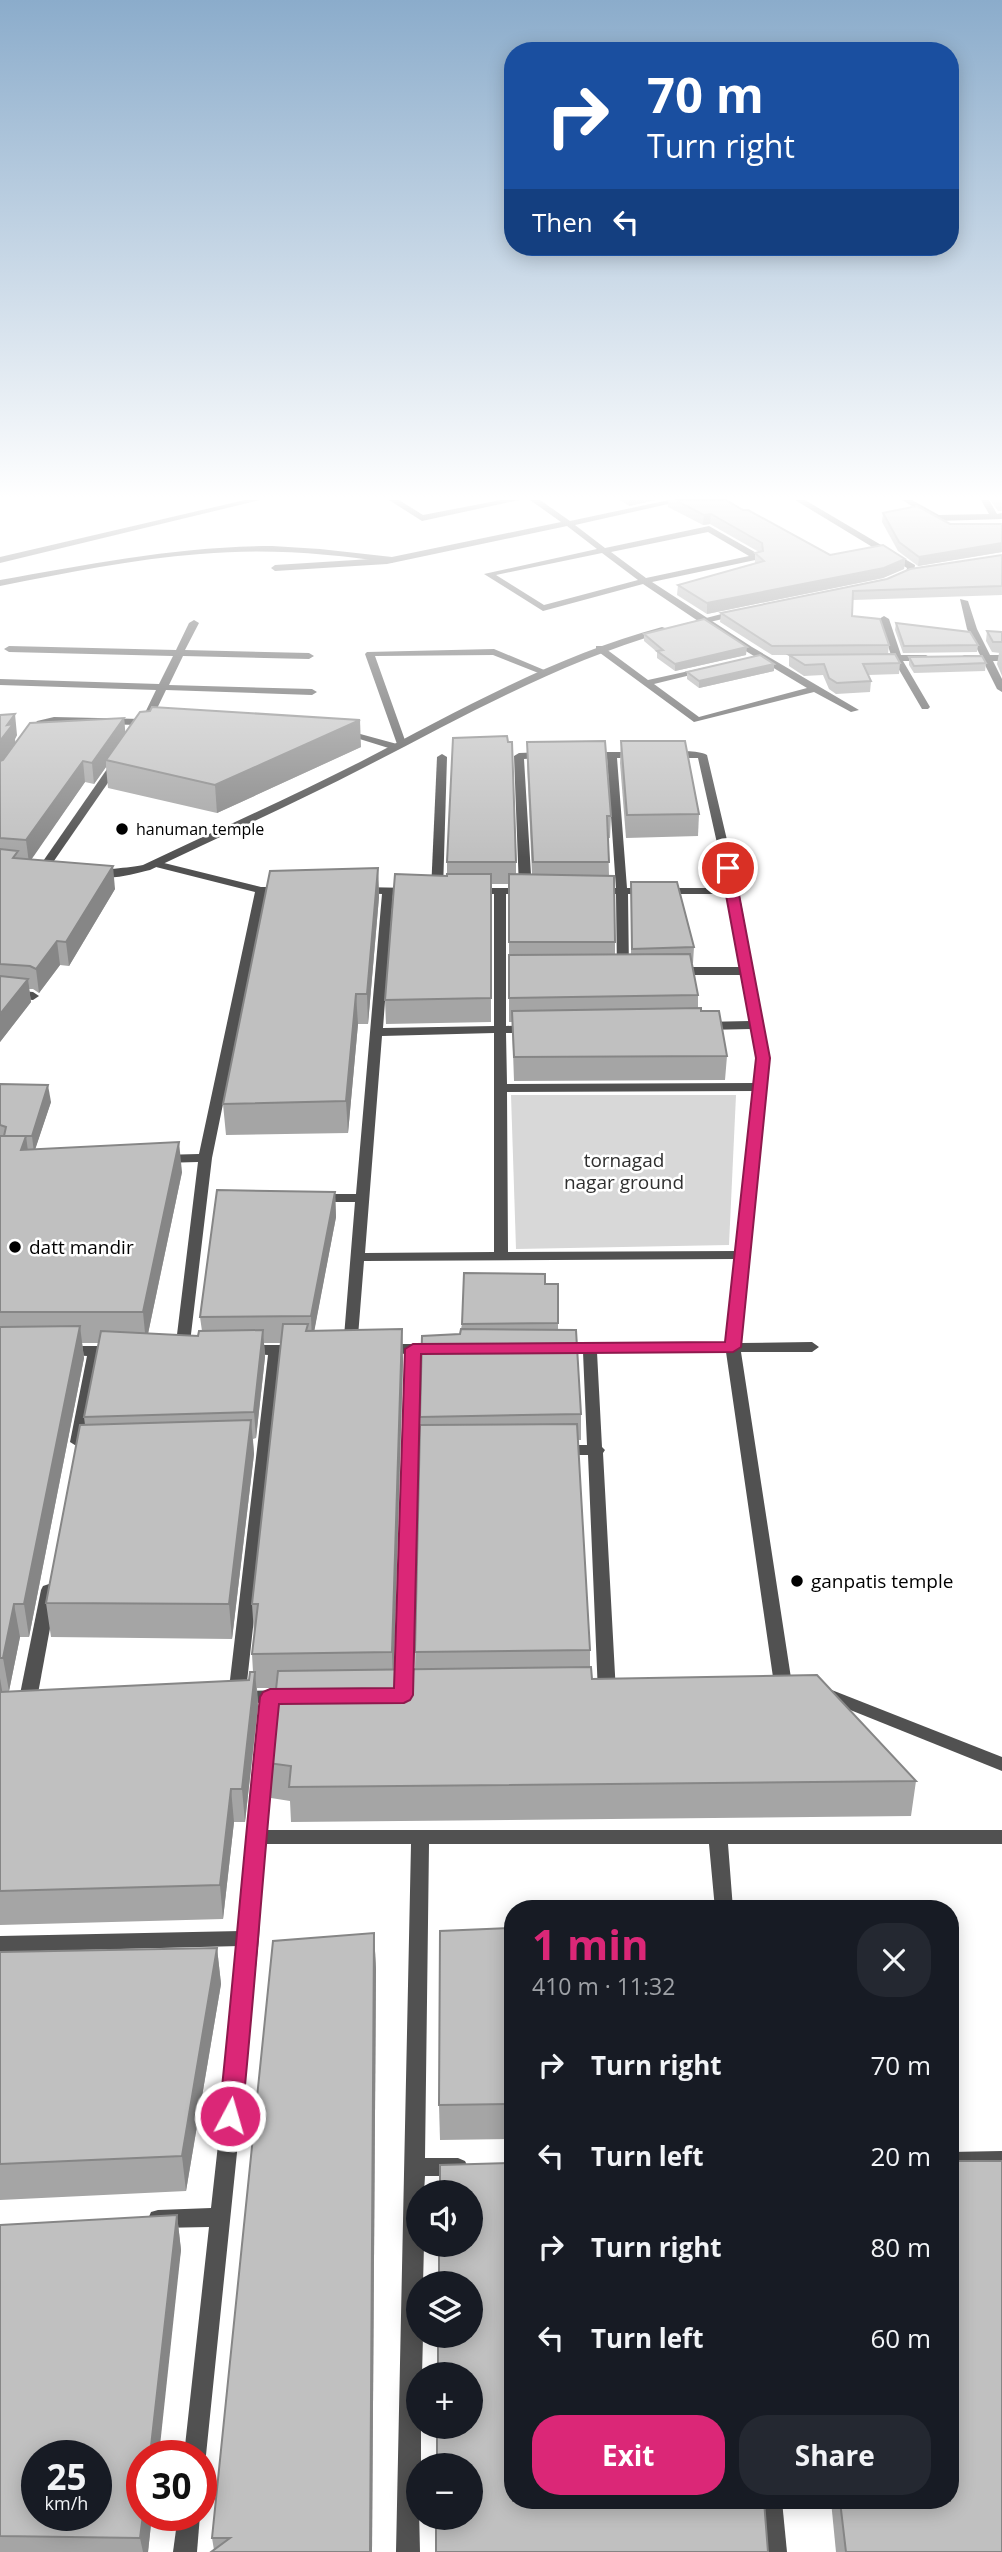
<!DOCTYPE html>
<meta charset="utf-8">
<style>
:root{--surface:#171b24;--page:#242831;--text:#f1f3f6;--muted:#9ea1a6;--accent:#db2777}
body{margin:0;font-family:"Open Sans",sans-serif;background:var(--page);color:var(--text);height:100vh;display:flex;flex-direction:column;font-size:26px;white-space:nowrap}
*{box-sizing:border-box;margin:0}
p{font-size:23px;color:var(--muted)}
.icon{flex:none;width:38px;height:38px;fill:none;stroke:currentColor;stroke-width:2;stroke-linecap:round;stroke-linejoin:round}
.map{position:relative;flex:1;overflow:hidden}
.details{position:absolute;left:504px;top:1900px;width:455px;height:609px;display:flex;flex-direction:column;background:var(--surface);border-radius:28px;box-shadow:0 4px 18px #0003}
.details>*{flex:none}
.banner{position:absolute;left:504px;top:42px;width:455px;height:214px;border-radius:28px;box-shadow:0 4px 18px #0003;background:#1a4fa0;color:#fff;overflow:hidden}
.tools{position:absolute;left:406px;top:2180px;display:grid;gap:14px}
.tools a{display:grid;place-items:center;width:77px;height:77px;border-radius:50%;background:var(--surface);box-shadow:0 4px 18px #0003;font-size:35px}
.speed{position:absolute;left:21px;top:2440px;display:flex;gap:14px;font-size:35px;font-weight:700;text-align:center}
.speed>*{display:grid;place-content:center;width:91px;height:91px;border-radius:50%;background:var(--surface);box-shadow:0 4px 18px #0003;line-height:1}
.speed small{font-size:18px;font-weight:400}
.speed .limit{border:10px solid #d22;background:#fff;color:#111}
.pin{position:absolute;display:grid;place-items:center;width:60px;height:60px;color:#fff;margin:-30px;border:4px solid #fff;border-radius:50%;box-shadow:0 2px 7px #0007}
.me{position:absolute;width:77px;margin:-38px;rotate:6deg;stroke-linejoin:round;filter:drop-shadow(0 0 5px #0008)}
.turn{display:flex;align-items:center;gap:24px;height:147px;padding:0 28px;font-size:32px}
.turn .icon{width:91px;height:91px;stroke-width:2.5}
.turn b{display:block;font-size:49px;line-height:60px}
.then{display:flex;align-items:center;height:66px;padding:0 28px;background:#0003;gap:14px;font-size:26px}
.round{display:grid;place-items:center;flex:none;width:74px;height:74px;border-radius:28px;background:var(--page)}
.head{display:flex;align-items:center;justify-content:space-between;height:119px;padding:0 28px}
h1{font-size:42px;font-weight:700;line-height:52px;color:var(--accent)}
.primary-button{display:flex;gap:14px;margin-top:auto;padding:14px 28px}
.primary-button a{flex:1;height:80px;border-radius:28px;background:var(--accent);color:#fff;font-size:28px;font-weight:700;line-height:80px;text-align:center}
.primary-button a+a{background:var(--page);color:var(--text)}
ul{padding:0;list-style:none}
li{display:flex;align-items:center;gap:21px;height:91px;padding:0 28px}
li div{flex:1}
li b{display:block;font-size:26px}
li em{font-style:normal}
.map>svg:first-child{display:block}
.green{fill:#d8d8d8}
.lines{fill:none;stroke-linecap:round;stroke-linejoin:round}
.service{fill:#515151;fill-rule:evenodd}
.minor{fill:#515151;fill-rule:evenodd}
.tertiary{fill:#515151;fill-rule:evenodd}
.wall{fill:#a5a5a5;fill-rule:evenodd}
.shaded-wall{fill:#868686}
.building{fill:#c0c0c0;stroke:#868686;stroke-width:2;fill-rule:evenodd}
.route{fill:#db2777;stroke:#8e194d;stroke-width:2}
.poi-dot{fill:#000;stroke:#fff;stroke-width:2.5}
.labels{text-anchor:middle;stroke-width:5;stroke-linejoin:round;paint-order:stroke}
.far-poi-label{font-size:16px;fill:#000;stroke:#fff;text-anchor:start}
.park-label{font-size:19px;fill:#2f2f2f;stroke:#fff}
.poi-label{font-size:19px;fill:#000;stroke:#fff;text-anchor:start}
</style>
<div class="map">
<svg width="1002" height="2552" viewBox="0 0 1002 2552">
<rect width="100%" height="100%" fill="#fff"/>
<!-- green -->
<polygon class="green" points="511,1095 736,1095 729,1245 516,1249"/>
<g class="lines">
<!-- service -->
<g class="service">
<polygon points="245,500 260,500 0,563 0,557"/>
<path d="M272 546 320 549 392 557 396 560 392 563C329 553 264 548 200 554 133 559 66 573 0 586V580C90 564 180 546 272 546Z"/>
</g>
<!-- minor -->
<g class="minor">
<polygon points="389,500 399,500 423,515 501,500 519,500 422,521"/>
<path d="M530 500H540L570 521 669 500H686L575 525 605 548 709 526 760 555V559L652 582 752 647 859 710 851 712 814 692 694 722 596 650V646H602L648 680 707 667V671L654 684 699 717 807 688 719 635 643 584 543 611 484 574 597 549 567 526 387 564 275 571 271 568 275 565 387 558 561 522ZM708 532 749 556 646 578 611 552ZM602 553 638 580 544 605 496 575Z"/>
<polygon points="902,500 912,500 939,515 989,514 981,500 989,500 997,514 1002,513 1002,519 937,521"/>
<polygon points="960,599 968,601 977,629 990,655 1002,655 1002,661 993,661 1002,679 1002,692 997,689 983,661 964,661 959,658 964,655 980,655 967,629"/>
<polygon points="884,616 889,619 901,655 926,655 931,658 926,661 903,661 930,707 928,709 922,709 894,661 880,661 875,658 880,655 891,655 879,619"/>
<polygon points="194,620 199,623 185,650 309,653 314,656 309,659 183,656 169,685 312,689 317,692 312,695 166,690 152,719 156,722 148,727 140,727 139,725 54,723 44,725 36,738 32,739 27,736 37,721 54,717 142,719 156,690 0,685 0,679 159,684 173,656 9,652 4,649 9,646 176,650 189,623"/>
<polygon points="494,649 549,672 541,674 493,655 375,656 406,743 395,750 337,732 342,729 397,744 365,654 367,652"/>
<path d="M546 752 550 753V757L524 759 532 891 526 894H506V1026L529 1025 535 1029 529 1033H506L507 1084 754 1083 757 1058 752 1029 703 1030 697 1026 703 1022 750 1021 742 975H677L671 971 677 967H741L728 894H628L629 972 623 976 617 972 616 894H596L590 891 596 888H616L607 758 583 757V753L587 752H637L642 755 637 758H617L627 888H727L698 758H671L666 755C675 750 698 750 707 755L739 891 769 1058 741 1343 812 1342 819 1347 812 1352H741L793 1691 790 1695 784 1697 778 1695 775 1691 726 1352H597L602 1447 605 1450 603 1453 616 1693 613 1697 607 1699 601 1697 598 1693 588 1455H559L551 1450 559 1445H587L583 1352 558 1353 551 1348 553 1345 726 1343 735 1259 364 1261 357 1349 350 1354 343 1349 355 1202H318L311 1198 318 1194H356L382 894 361 893 355 890 361 887 411 888 417 891 411 894H393L383 1028 494 1026V894H473L467 891 473 888H519L514 756 519 753ZM494 1033V1252L365 1253 382 1036ZM753 1091 736 1251 508 1252 507 1092Z"/>
<polygon points="442,754 447,757 443,891 437,894 431,891 437,757"/>
<polygon points="118,758 123,761 47,871 39,871 39,867 114,759"/>
<polygon points="156,861 261,887 285,887 291,890 285,893 266,893 212,1158 189,1351 182,1356 175,1351 198,1162 161,1163 154,1159 161,1155 199,1154 255,892 152,866 152,862"/>
<polygon points="0,989 33,992 39,996 33,1000 0,997"/>
<polygon points="386,1344 440,1344 447,1349 440,1354 420,1354 413,1687 410,1691 404,1693 398,1691 395,1687 406,1354 381,1352 379,1349"/>
<polygon points="246,1345 300,1345 307,1350 300,1355 283,1355 246,1691 294,1690 300,1692 303,1696 300,1700 278,1703 265,1830 1002,1830 1002,1844 728,1844 733,1909 715,1909 709,1844 429,1844 425,2158 458,2158 465,2161 468,2167 465,2173 458,2176 425,2176 424,2193 418,2193 418,2245 424,2245 423,2284 418,2284 418,2336 423,2336 422,2375 418,2375 418,2427 421,2427 421,2466 418,2466 420,2552 396,2552 411,1844 264,1844 259,1938 206,2455 201,2464 201,2455 184,2455 209,2227 158,2228 151,2226 148,2219 151,2212 158,2210 211,2208 240,1946 0,1952 0,1936 241,1931 246,1837 261,1703 231,1701 228,1697 268,1355 241,1353 239,1350 241,1347"/>
<polygon points="64,1346 114,1346 121,1351 114,1356 101,1356 86,1442 78,1447 70,1442 87,1356 59,1354 57,1351 59,1348"/>
<polygon points="49,1584 55,1586 57,1590 37,1699 34,1703 28,1705 22,1703 19,1699 41,1590 43,1586"/>
<polygon points="819,1685 1002,1757 1002,1771 813,1695 810,1691 813,1687"/>
<polygon points="1002,2151 1002,2169 950,2170 950,2152"/>
<polygon points="759,2501 782,2501 787,2552 763,2552"/>
<polygon points="178,2515 200,2515 197,2552 173,2552"/>
</g>
<!-- tertiary -->
<g class="tertiary">
<polygon points="795,500 805,500 915,565 914,573 900,582 894,582 894,578 906,572 907,568"/>
<polygon points="737,610 742,613 740,615 688,627 683,624"/>
<path d="M662 627 665 628V632C558 663 464 716 365 767 295 803 222 836 150 870 133 874 105 883 90 873 97 869 131 868 143 865 215 831 289 798 360 762 458 711 554 656 662 627Z"/>
</g>
</g>
<!-- wall -->
<g class="wall">
<polygon points="620,500 655,500 629,506"/>
<polygon points="668,500 726,500 743,510 830,555 905,559 904,569 883,578 707,614 677,595 678,585 755,564 755,553 759,552 710,524 703,525 668,507"/>
<polygon points="990,500 1002,500 1002,511 998,511"/>
<polygon points="883,513 950,524 1002,524 1002,554 1002,552 918,566 898,551 882,522"/>
<polygon points="1002,555 1002,595 853,600 852,616 889,645 888,654 900,663 899,674 868,675 871,681 870,692 836,694 829,689 823,675 804,676 789,666 789,655 814,655 772,655 720,622 721,613"/>
<polygon points="896,623 978,645 977,652 903,653 895,630"/>
<polygon points="987,631 1002,632 1002,676 997,664 999,653 1000,653 992,652 986,641"/>
<polygon points="644,634 746,655 675,671 657,658 657,652 644,641"/>
<polygon points="909,657 986,663 985,671 914,673 909,665"/>
<polygon points="774,671 699,688 687,679 687,672"/>
<polygon points="0,715 17,735 15,739 15,744 124,718 125,733 361,747 217,813 108,788 106,767 94,784 85,782 31,859 115,889 69,966 60,965 39,993 33,989 29,989 31,1002 0,1042"/>
<polygon points="621,741 699,814 698,836 626,838 620,763"/>
<polygon points="527,742 611,816 610,838 608,838 609,876 615,942 615,955 631,954 631,882 694,947 693,963 692,963 698,995 698,1008 701,1011 727,1056 725,1080 514,1081 512,1022 509,1022 509,884 491,884 491,1022 386,1024 385,1000 447,876 447,862 516,862 516,874 532,874 527,763"/>
<polygon points="378,868 379,897 368,1024 358,1024 348,1133 226,1135 223,1104"/>
<path d="M0 1084 51 1102 35 1149 182 1172 148 1334 198 1336 202 1331 200 1317 335 1192 336 1217 314 1331 402 1329 403 1362 394 1670 415 1669 420 1417 460 1334 462 1324 545 1284 558 1323V1330L581 1414V1440H578L590 1650V1667L592 1679 916 1781 911 1816 291 1822 290 1801 271 1798 268 1763 276 1688H257L258 1706 245 1822H234L223 1919 0 1925ZM82 1343H99L84 1417 85 1425 46 1603 51 1637 232 1639 254 1454 253 1439 256 1438 265 1357 264 1343H281L252 1604 254 1634 252 1654 253 1672 249 1680 2 1692 9 1691 20 1637H29L84 1358Z"/>
<polygon points="513,1928 513,2139 440,2140 439,2105"/>
<polygon points="374,1933 376,1969 372,2552 211,2552 214,2550 212,2538"/>
<polygon points="217,1948 221,1984 186,2191 0,2200 0,1952"/>
<polygon points="177,2215 181,2250 142,2515 152,2515 148,2552 0,2552 0,2225"/>
<polygon points="831,2501 950,2501 1002,2552 836,2552"/>
</g>
<!-- shaded-wall -->
<g class="shaded-wall">
<polygon points="629,500 655,500 629,506"/>
<polygon points="711,514 710,524 703,525 704,515"/>
<polygon points="1002,543 1002,552 918,566 919,557"/>
<polygon points="905,559 904,569 883,578 707,614 707,603"/>
<polygon points="747,647 746,655 675,671 675,664"/>
<polygon points="774,664 774,671 699,688 699,681"/>
<polygon points="15,714 17,735 15,739 16,746 0,767 0,741 7,725"/>
<polygon points="124,718 126,739 106,760 106,767 94,784 92,763"/>
<polygon points="360,720 361,747 217,813 215,785"/>
<polygon points="83,761 85,782 29,863 26,840"/>
<polygon points="113,866 115,889 69,966 66,942"/>
<polygon points="378,868 379,897 368,1024 367,994"/>
<polygon points="57,941 60,965 39,993 36,969"/>
<polygon points="28,979 31,1002 0,1042 0,1014"/>
<polygon points="356,994 358,1024 348,1133 346,1101"/>
<polygon points="48,1085 51,1102 34,1153 32,1136"/>
<polygon points="26,1136 30,1166 21,1150"/>
<polygon points="179,1142 182,1172 146,1343 143,1312"/>
<polygon points="335,1192 336,1217 312,1343 311,1316"/>
<polygon points="80,1326 84,1358 29,1637 24,1604"/>
<polygon points="402,1329 403,1362 393,1686 392,1652"/>
<polygon points="263,1330 265,1357 256,1438 254,1412"/>
<polygon points="251,1420 254,1454 232,1639 229,1604"/>
<polygon points="14,1604 20,1637 9,1691 3,1658"/>
<polygon points="255,1672 258,1706 245,1822 242,1789"/>
<polygon points="0,1678 5,1709 0,1716"/>
<polygon points="231,1789 234,1822 223,1919 220,1885"/>
<polygon points="374,1933 376,1969 372,2552 370,2552"/>
<polygon points="217,1948 221,1984 186,2191 182,2156"/>
<polygon points="177,2215 181,2250 159,2455 150,2455"/>
<polygon points="143,2515 152,2515 148,2552 143,2552 140,2538"/>
</g>
<!-- building -->
<g class="building">
<polygon points="675,500 726,500 743,510 748,510 830,555 883,545 905,559 884,568 707,603 678,585 764,561 755,553 763,551 762,543 711,514 704,515"/>
<polygon points="917,506 950,524 1002,524 1002,543 919,557 899,542 883,513"/>
<polygon points="1002,555 1002,586 853,591 852,616 880,619 889,645 772,646 721,613 887,579 910,569"/>
<polygon points="704,619 747,647 675,664 657,651 663,650 644,634"/>
<polygon points="896,623 970,632 978,645 904,646"/>
<polygon points="987,631 1002,632 1002,642 993,642"/>
<polygon points="895,654 900,663 863,664 871,681 837,683 829,678 824,664 805,665 789,655"/>
<polygon points="760,655 774,664 699,681 687,672"/>
<polygon points="982,656 986,663 914,666 909,657"/>
<polygon points="152,707 360,720 215,785 106,760 140,712 150,711"/>
<polygon points="15,714 7,725 13,724 0,741 0,715"/>
<polygon points="124,718 92,763 83,761 26,840 0,838 0,761 3,760 30,723"/>
<polygon points="507,736 508,742 512,742 516,862 447,862 453,738"/>
<polygon points="605,741 611,816 607,816 609,862 533,862 527,742"/>
<polygon points="621,741 685,741 699,814 627,815"/>
<polygon points="0,849 18,851 13,858 113,866 66,942 57,941 36,969 30,966 0,964"/>
<polygon points="378,868 367,994 356,994 346,1101 223,1104 270,871"/>
<polygon points="395,874 447,876 447,874 491,874 491,998 385,1000"/>
<polygon points="509,874 614,876 615,942 509,942"/>
<polygon points="631,882 677,882 694,947 632,949"/>
<polygon points="690,954 698,995 509,998 509,955"/>
<polygon points="0,976 28,979 0,1014"/>
<polygon points="701,1008 701,1011 719,1011 727,1056 514,1057 512,1011"/>
<polygon points="0,1084 48,1085 32,1136 4,1136 6,1127 0,1125"/>
<polygon points="0,1136 26,1136 21,1150 179,1142 143,1312 0,1312"/>
<polygon points="217,1190 335,1192 311,1316 200,1317"/>
<polygon points="464,1273 545,1274 545,1284 558,1284 558,1323 462,1324"/>
<polygon points="283,1324 308,1324 306,1331 402,1329 392,1652 252,1654 258,1604 252,1604"/>
<polygon points="80,1326 24,1604 14,1604 3,1658 0,1658 0,1327"/>
<polygon points="461,1329 576,1330 581,1414 420,1417 422,1336 460,1334"/>
<polygon points="263,1330 254,1412 84,1417 101,1331 198,1336 199,1331"/>
<polygon points="251,1420 229,1604 46,1603 80,1425"/>
<polygon points="577,1424 590,1650 415,1652 420,1425"/>
<polygon points="591,1667 592,1679 817,1675 916,1781 289,1787 291,1766 268,1763 278,1671"/>
<polygon points="250,1672 255,1672 242,1789 231,1789 220,1885 0,1891 0,1692 249,1680"/>
<polygon points="513,1928 513,2104 439,2105 440,1931"/>
<polygon points="374,1933 370,2552 211,2552 230,2538 212,2538 273,1941"/>
<polygon points="217,1948 182,2156 0,2164 0,1952"/>
<polygon points="950,2161 1002,2161 1002,2552 846,2552 840,2501 950,2501"/>
<polygon points="513,2163 513,2501 764,2501 768,2552 436,2552 436,2518 471,2518 471,2466 437,2466 437,2427 471,2427 471,2375 438,2375 438,2336 471,2336 471,2284 439,2284 439,2245 471,2245 471,2193 440,2193 440,2165"/>
<path d="M177 2215 150 2455H142V2515H143L140 2538 0 2536V2225ZM37 2455H96V2515H37Z"/>
</g>
<!-- sky -->
<linearGradient id="sky" x2="0" y2="1"><stop stop-color="#8baccb"/><stop offset="0.58" stop-color="#fff"/><stop offset="1" stop-color="#fff" stop-opacity="0"/></linearGradient>
<rect width="1002" height="857" fill="url(#sky)"/>
<!-- route -->
<path class="route" d="M728 865 734 868 770 1058 741 1347 733 1352 421 1354 413 1695 410 1700 404 1703 279 1704C265 1841 256 1978 242 2116L238 2123 230 2126 222 2123 219 2116C234 1976 245 1836 260 1697L263 1692 270 1689 394 1688 405 1349 413 1344 725 1342 756 1058 721 868Z"/>
<!-- markers -->
<g class="poi-dot">
<circle cx="122" cy="829" r="7"/>
<circle cx="15" cy="1247" r="7"/>
<circle cx="797" cy="1581" r="7"/>
</g>
<g class="labels">
<!-- far-poi labels -->
<g class="far-poi-label">
<text x="136" y="835">hanuman temple</text>
</g>
<!-- park labels -->
<g class="park-label">
<text x="624" y="1167">tornagad<tspan x="624" dy="22">nagar ground</tspan></text>
</g>
<!-- poi labels -->
<g class="poi-label">
<text x="29" y="1254">datt mandir</text>
<text x="811" y="1588">ganpatis temple</text>
</g>
</g>
</svg>
<div class="tools">
<a><svg class="icon" aria-label="sound" viewBox="0 0 24 24"><path d="M4 9h4l5-4v14l-5-4H4zM17 9q2 3 0 6"/></svg></a>
<a><svg class="icon" aria-label="layers" viewBox="0 0 24 24"><path d="M12 4l9 5-9 5-9-5zM3 14l9 5 9-5"/></svg></a>
<a>+</a>
<a>−</a>
</div>
<div class="speed"><div>25<small>km/h</small></div><div class="limit">30</div></div>
<div class="pin" style="left:728px;top:868px;background:#d93025"><svg class="icon" aria-label="arrive" viewBox="0 0 24 24"><path d="M6 21V4h12l-3 4 3 4H6"/></svg></div>
<svg class="me" style="left:230px;top:2116px" viewBox="-20 -20 40 40"><circle r="17" fill="#db2777" stroke="#fff" stroke-width="3"/><path d="M0-11L8 9 0 5-8 9z" fill="#fff"/></svg>
<div class="banner">
<div class="turn"><svg class="icon" aria-label="right" viewBox="0 0 24 24"><path d="M7 20v-9h11M14 6l5 5-5 5"/></svg><div><b>70 m</b>Turn right</div></div>
<div class="then">Then<svg class="icon" aria-label="left" viewBox="0 0 24 24"><path d="M17 20v-9H6M10 6l-5 5 5 5"/></svg></div>
</div>
<section class="details">
<div class="head"><div><h1>1 min</h1><p>410 m · 11:32</p></div><a class="round"><svg class="icon" aria-label="close" viewBox="0 0 24 24"><path d="M6 6l12 12M18 6L6 18"/></svg></a></div>
<ul>
<li><svg class="icon" aria-label="right" viewBox="0 0 24 24"><path d="M7 20v-9h11M14 6l5 5-5 5"/></svg><div><b>Turn right</b></div><em>70 m</em></li>
<li><svg class="icon" aria-label="left" viewBox="0 0 24 24"><path d="M17 20v-9H6M10 6l-5 5 5 5"/></svg><div><b>Turn left</b></div><em>20 m</em></li>
<li><svg class="icon" aria-label="right" viewBox="0 0 24 24"><path d="M7 20v-9h11M14 6l5 5-5 5"/></svg><div><b>Turn right</b></div><em>80 m</em></li>
<li><svg class="icon" aria-label="left" viewBox="0 0 24 24"><path d="M17 20v-9H6M10 6l-5 5 5 5"/></svg><div><b>Turn left</b></div><em>60 m</em></li>
</ul>
<div class="primary-button"><a>Exit</a><a>Share</a></div>
</section>
</div>
